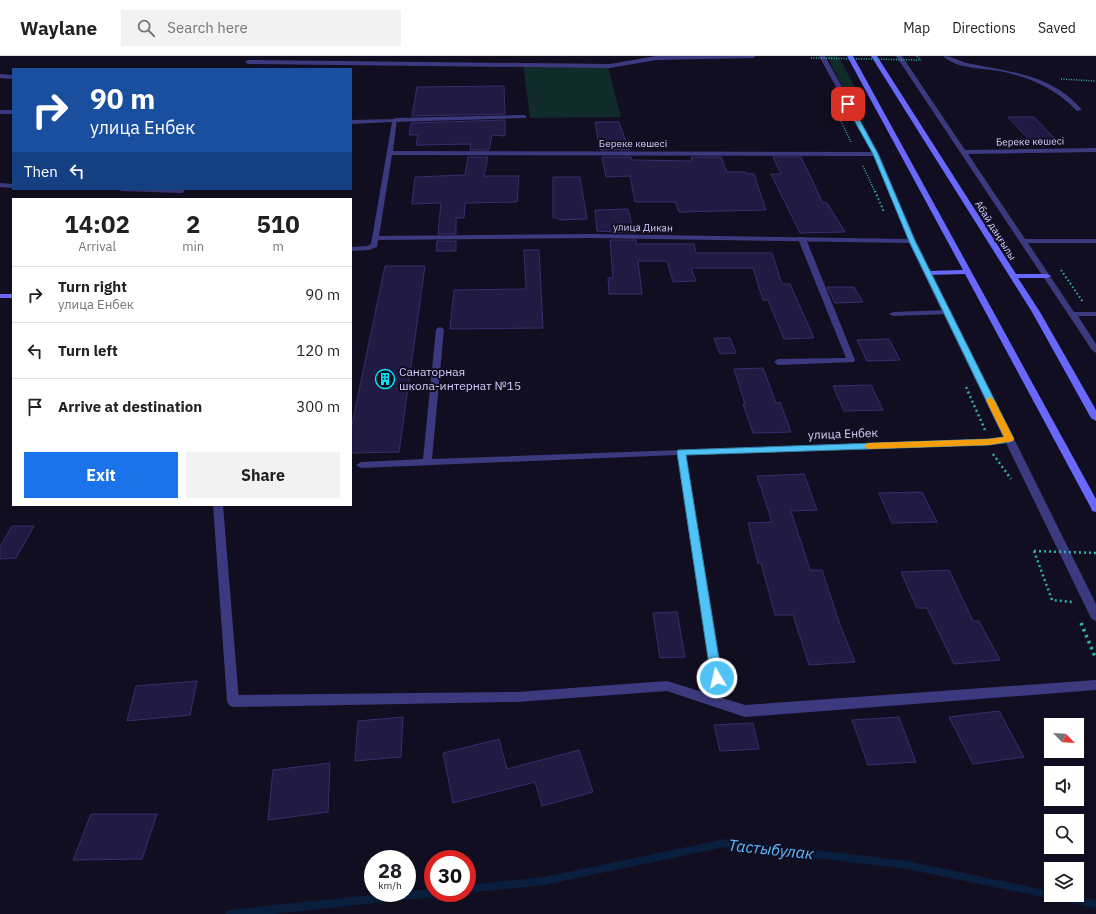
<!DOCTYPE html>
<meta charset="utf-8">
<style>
:root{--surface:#fff;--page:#f2f2f2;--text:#202124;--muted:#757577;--line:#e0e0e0;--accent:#1a73e8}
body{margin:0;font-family:"IBM Plex Sans",sans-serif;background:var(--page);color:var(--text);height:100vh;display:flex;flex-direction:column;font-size:15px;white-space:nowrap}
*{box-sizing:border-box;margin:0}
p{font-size:13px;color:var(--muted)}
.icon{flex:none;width:22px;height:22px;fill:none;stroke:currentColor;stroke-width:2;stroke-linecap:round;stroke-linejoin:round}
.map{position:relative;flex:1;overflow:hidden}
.sheet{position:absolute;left:12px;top:142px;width:340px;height:308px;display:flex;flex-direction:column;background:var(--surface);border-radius:0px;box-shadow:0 1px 3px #0004}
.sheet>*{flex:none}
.top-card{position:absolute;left:12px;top:12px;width:340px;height:122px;border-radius:0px;box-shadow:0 1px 3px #0004;background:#1a4fa0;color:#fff;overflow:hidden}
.needle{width:26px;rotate:115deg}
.buttons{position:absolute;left:1044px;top:662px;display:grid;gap:8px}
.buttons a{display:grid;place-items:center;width:40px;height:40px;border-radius:0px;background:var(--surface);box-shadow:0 1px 3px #0004;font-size:20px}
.speed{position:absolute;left:364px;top:794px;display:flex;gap:8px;font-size:20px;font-weight:700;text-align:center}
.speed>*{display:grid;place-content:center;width:52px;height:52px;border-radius:50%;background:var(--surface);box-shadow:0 1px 3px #0004;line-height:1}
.speed small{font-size:10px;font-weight:400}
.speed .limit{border:6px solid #d22;background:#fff;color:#111}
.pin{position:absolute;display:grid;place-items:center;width:34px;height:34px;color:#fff;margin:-17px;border-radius:8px;box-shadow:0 2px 6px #0006}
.me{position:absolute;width:44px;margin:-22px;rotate:351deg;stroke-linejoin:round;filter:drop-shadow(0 0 3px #0008)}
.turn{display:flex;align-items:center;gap:14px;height:84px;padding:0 12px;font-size:18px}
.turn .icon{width:52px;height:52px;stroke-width:2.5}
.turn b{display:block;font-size:28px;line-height:34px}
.then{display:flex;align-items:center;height:38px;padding:0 12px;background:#0003;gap:8px;font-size:15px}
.eta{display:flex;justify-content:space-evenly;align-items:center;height:68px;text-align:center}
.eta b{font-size:24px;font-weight:700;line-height:28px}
.cta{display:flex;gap:8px;margin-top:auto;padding:8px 12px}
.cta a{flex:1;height:46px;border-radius:0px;background:var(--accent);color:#fff;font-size:16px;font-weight:700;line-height:46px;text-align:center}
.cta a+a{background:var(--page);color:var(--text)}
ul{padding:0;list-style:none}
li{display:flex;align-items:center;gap:12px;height:56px;padding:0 12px;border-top:1px solid var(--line)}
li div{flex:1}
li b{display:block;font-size:15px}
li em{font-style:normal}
header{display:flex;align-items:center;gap:24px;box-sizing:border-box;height:56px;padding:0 20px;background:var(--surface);border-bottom:1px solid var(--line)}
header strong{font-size:19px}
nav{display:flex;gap:22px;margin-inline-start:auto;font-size:14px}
.search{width:280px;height:36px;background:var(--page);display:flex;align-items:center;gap:10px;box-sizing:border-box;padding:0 14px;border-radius:0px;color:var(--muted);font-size:15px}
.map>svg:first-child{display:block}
.green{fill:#112b2a}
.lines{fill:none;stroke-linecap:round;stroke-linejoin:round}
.stream{fill:#0a1e3e;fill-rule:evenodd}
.building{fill:#211a42;stroke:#382d6d}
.path-far3{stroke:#30b1a6;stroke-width:1.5;stroke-dasharray:1 1.5;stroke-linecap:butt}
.path-far2{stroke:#30b1a6;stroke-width:2;stroke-dasharray:1.5 2.5;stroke-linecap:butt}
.path-far1{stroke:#30b1a6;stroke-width:2.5;stroke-dasharray:2 3;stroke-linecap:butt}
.path{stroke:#30b1a6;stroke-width:3.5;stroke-dasharray:2.5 4;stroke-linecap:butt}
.lane{fill:#3b3a7f;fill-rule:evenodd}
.street{fill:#3b3a7f;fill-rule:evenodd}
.secondary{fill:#6868fc;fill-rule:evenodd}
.path-bridge-far1{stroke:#30b1a6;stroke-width:1.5;stroke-dasharray:1 1.5;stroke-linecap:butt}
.path-bridge{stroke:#30b1a6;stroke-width:2.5;stroke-dasharray:2 3;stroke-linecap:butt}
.route{fill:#4fc3f7;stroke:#337fa1}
.slow{fill:#f59e0b}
.labels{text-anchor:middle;stroke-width:4;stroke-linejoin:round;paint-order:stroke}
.far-street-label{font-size:10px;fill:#d3cffe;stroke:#110e21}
.poi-label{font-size:12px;fill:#d3cffe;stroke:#110e21;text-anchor:start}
.street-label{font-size:12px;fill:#d3cffe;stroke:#110e21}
.near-water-label{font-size:16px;font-style:italic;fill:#5fb7fc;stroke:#110e21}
</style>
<header>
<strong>Waylane</strong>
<div class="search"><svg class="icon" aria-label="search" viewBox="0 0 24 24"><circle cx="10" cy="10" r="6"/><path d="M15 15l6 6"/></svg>Search here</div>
<nav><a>Map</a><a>Directions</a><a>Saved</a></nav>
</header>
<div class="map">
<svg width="1096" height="858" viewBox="0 0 1096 858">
<rect width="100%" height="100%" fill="#110e21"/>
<!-- green -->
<g class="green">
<polygon points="827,0 837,0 840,3 860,41 858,44 849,44"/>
<polygon points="523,8 608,11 621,61 530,62"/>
</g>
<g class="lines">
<!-- stream -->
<g class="stream">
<polygon points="725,783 907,805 1051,835 1051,839 1074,839 1096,844 1096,852 907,813 725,791 544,829 467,837 466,837 467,837 467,829 544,821"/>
<polygon points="433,833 433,837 437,837 436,840 433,841 273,858 225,858 226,855 229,854 390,837 407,837 407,835"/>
</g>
</g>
<!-- building -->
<g class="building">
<polygon points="504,30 505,58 412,60 417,31"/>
<polygon points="1008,61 1034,61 1059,87 1032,87"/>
<polygon points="505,64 505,80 492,79 489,94 470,94 471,88 416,89 418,79 409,79 411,67"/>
<polygon points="595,66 619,66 629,94 600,94"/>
<polygon points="468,101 488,101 484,120 519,120 517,146 465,147 464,162 456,162 456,178 438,178 441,147 412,148 415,121 465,119"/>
<polygon points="602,101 631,101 632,104 692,105 691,101 721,101 727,116 746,116 748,118 754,118 766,154 679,156 675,146 635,146 630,120 606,121"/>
<polygon points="773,101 801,101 823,147 827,147 845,176 800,177 771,118 781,118"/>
<polygon points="553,121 580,121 587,163 559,164 558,162 553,162"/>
<polygon points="628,153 634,177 597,175 595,154"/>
<polygon points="610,184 636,184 636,188 694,188 696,197 772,197 782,228 790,228 814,282 784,283 768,244 763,244 753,212 691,212 696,225 673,226 667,205 638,205 642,238 609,238 608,222 613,222"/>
<polygon points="437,185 456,185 456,195 436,195"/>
<polygon points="524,194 539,194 543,272 450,273 454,234 526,233"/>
<polygon points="385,210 425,210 399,396 351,397 351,373"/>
<polygon points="827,231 854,231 863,246 835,247"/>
<polygon points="714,282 730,282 736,297 720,298"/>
<polygon points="889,283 900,304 867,305 857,284"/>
<polygon points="763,312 776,347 780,346 791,376 753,377 743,348 745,348 734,313"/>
<polygon points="871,329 883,354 844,355 833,330"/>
<polygon points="804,418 817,454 791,455 810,514 822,514 840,569 855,606 809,609 793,559 775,559 761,507 758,507 748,467 772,466 757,420"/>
<polygon points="922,436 937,466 892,467 879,437"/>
<polygon points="12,470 34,470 16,502 0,503 0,491"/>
<polygon points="949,514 973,565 979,565 1000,604 954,608 927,552 917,552 901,516"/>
<polygon points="677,556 685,601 660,602 653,557"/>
<polygon points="197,625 190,659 127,665 136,630"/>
<polygon points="999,655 1024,701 973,708 949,661"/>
<polygon points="403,661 401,701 355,705 358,665"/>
<polygon points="899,661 916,706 868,709 852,664"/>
<polygon points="753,667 759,693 720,695 714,669"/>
<polygon points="499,683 507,713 579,694 593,736 542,750 535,726 453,747 443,697"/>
<polygon points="330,707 328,756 268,764 273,714"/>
<polygon points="91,758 157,758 142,803 73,804"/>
</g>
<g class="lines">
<!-- path-far3 -->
<g class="path-far3">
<polyline points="917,0 921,4"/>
<polyline points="1061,23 1096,25"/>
<polyline points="841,65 851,86"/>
<polyline points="863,110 875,136"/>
</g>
<!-- path-far2 -->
<g class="path-far2">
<polyline points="875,135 884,156"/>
<polyline points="1061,214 1083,246"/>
</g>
<!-- path-far1 -->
<g class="path-far1">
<polyline points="966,331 985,374"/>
<polyline points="993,398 1011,423"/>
<polyline points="1034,495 1052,544 1072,546"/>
</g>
<!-- path -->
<polyline class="path" points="1081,567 1096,603"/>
<!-- lane -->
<g class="lane">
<polygon points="524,59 526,60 526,62 395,66 392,64 395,62"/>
<polygon points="799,181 805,181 806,183 855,304 854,306 778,309 774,306 778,303 846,302 798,183"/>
<polygon points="948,254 952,256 951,258 893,260 889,258 893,256"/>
<polygon points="213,449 223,449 239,645 237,649 233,651 229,649 227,645"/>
</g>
<!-- street -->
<g class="street">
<polygon points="656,0 756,0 753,2 656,4 610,12 248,8 245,6 248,4 610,8"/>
<path d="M819 0H825L879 98 916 185 1096 548V565L1092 563 1090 560 1006 387 989 389 686 399 723 622 721 626 717 627 713 626 711 622 677 399 361 412 356 409 361 406 423 403 436 273 440 271 444 273 432 403 989 383 1003 381 909 187 592 182 378 184 377 191 369 194 351 195V191L367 190 371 188 392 66 351 68V64L397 63 393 95 872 96ZM392 99 874 100 908 183 592 178 379 180Z"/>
<polygon points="896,0 902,0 965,94 1096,92 1096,96 968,98 1025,183 1096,183 1096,187 1028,187 1074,256 1096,256 1096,260 1078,260 1096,288 1096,297 1092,294"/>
<path d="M943 0C952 0 959 5 967 7 1009 16 1052 18 1082 54L1077 55C1056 33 1030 21 999 15 981 12 957 13 943 0Z"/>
<polygon points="0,18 13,19 13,23 0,22"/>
<rect x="0" y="54" width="13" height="4"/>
<polygon points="0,127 13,128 13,132 0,131"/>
<polygon points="118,133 181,133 185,135 182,137 121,135"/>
<polygon points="1096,624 1096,634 745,661 667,635 517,646 233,651 229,649 227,645 229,641 233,639 517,636 667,625 745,649"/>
</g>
<!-- secondary -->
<g class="secondary">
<polygon points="847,0 853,0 1096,443 1096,456 1092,455 1091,452 965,218 928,219 924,217 928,215 963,214"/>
<polygon points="871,0 877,0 1016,218 1047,218 1051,220 1047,222 1018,222 1040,256 1096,354 1096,365 1091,362 1032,256"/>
<rect x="0" y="238" width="13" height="4"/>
</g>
<!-- path-bridge-far1 -->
<polyline class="path-bridge-far1" points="811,2 921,4"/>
<!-- path-bridge -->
<polyline class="path-bridge" points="1034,495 1096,497"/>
</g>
<!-- route -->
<polygon class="route" points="848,47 851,48 878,98 915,185 1014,383 1010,386 989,389 686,399 722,622 721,625 717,626 713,625 711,622 677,396 678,394 989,383 1004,381 909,185 873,98 845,48"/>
<!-- slow -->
<polygon class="slow" points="990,341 994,344 1014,383 1013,385 989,389 868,393 864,390 868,387 989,383 1004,381 986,344"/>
<!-- icons -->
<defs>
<g id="building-ring" transform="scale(1)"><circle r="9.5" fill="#110e21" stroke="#05e2f4" stroke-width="1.5"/><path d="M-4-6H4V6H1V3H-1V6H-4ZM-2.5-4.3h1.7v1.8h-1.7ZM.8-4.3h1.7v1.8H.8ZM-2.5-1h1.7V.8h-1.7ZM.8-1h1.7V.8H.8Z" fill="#05e2f4"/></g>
</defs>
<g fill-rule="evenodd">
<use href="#building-ring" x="385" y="323"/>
</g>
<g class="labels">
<!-- far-street labels -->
<g class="far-street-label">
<text transform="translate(1030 85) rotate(-1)" y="4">Береке көшесі</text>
<text x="633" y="91">Береке көшесі</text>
<text transform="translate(643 171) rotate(1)" y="4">улица Дикан</text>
<text transform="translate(996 174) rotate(58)" y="4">Абай даңғылы</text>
</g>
<!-- poi labels -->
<g class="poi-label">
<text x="399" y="320">Санаторная<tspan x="399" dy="14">школа-интернат №15</tspan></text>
</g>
<!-- street labels -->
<g class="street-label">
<text transform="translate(843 378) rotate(-2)" y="4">улица Енбек</text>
</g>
<!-- near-water labels -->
<g class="near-water-label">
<text transform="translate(771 793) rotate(6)" y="6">Тастыбулак</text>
</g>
</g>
</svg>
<div class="buttons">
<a><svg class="needle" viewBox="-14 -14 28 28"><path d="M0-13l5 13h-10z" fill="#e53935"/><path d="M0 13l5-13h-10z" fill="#757577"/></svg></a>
<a><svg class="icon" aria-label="sound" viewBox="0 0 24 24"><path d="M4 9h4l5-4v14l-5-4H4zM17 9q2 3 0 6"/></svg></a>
<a><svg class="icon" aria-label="search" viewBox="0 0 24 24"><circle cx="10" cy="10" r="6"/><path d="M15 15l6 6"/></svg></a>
<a><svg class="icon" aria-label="layers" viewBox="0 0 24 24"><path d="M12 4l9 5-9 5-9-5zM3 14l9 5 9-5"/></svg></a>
</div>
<div class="speed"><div>28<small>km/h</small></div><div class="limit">30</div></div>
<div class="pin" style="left:848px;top:48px;background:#d93025"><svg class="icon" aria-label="arrive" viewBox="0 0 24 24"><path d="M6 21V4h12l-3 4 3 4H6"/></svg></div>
<svg class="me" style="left:717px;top:622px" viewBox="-20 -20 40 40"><circle r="17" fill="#4fc3f7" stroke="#fff" stroke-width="3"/><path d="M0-11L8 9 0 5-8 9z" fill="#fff"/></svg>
<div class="top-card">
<div class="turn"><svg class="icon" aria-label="right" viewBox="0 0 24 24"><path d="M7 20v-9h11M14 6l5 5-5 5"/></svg><div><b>90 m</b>улица Енбек</div></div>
<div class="then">Then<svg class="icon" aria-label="left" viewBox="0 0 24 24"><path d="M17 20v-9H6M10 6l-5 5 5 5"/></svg></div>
</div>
<section class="sheet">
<div class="eta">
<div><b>14:02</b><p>Arrival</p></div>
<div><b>2</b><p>min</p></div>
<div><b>510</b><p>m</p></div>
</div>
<ul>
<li><svg class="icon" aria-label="right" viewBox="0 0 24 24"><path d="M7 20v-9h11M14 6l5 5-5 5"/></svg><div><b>Turn right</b><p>улица Енбек</p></div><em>90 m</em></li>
<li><svg class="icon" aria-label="left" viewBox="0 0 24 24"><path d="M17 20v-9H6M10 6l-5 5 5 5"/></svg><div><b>Turn left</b></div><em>120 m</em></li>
<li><svg class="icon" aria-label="arrive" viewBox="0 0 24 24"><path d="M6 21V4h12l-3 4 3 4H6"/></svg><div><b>Arrive at destination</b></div><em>300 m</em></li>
</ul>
<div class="cta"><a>Exit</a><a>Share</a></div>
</section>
</div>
